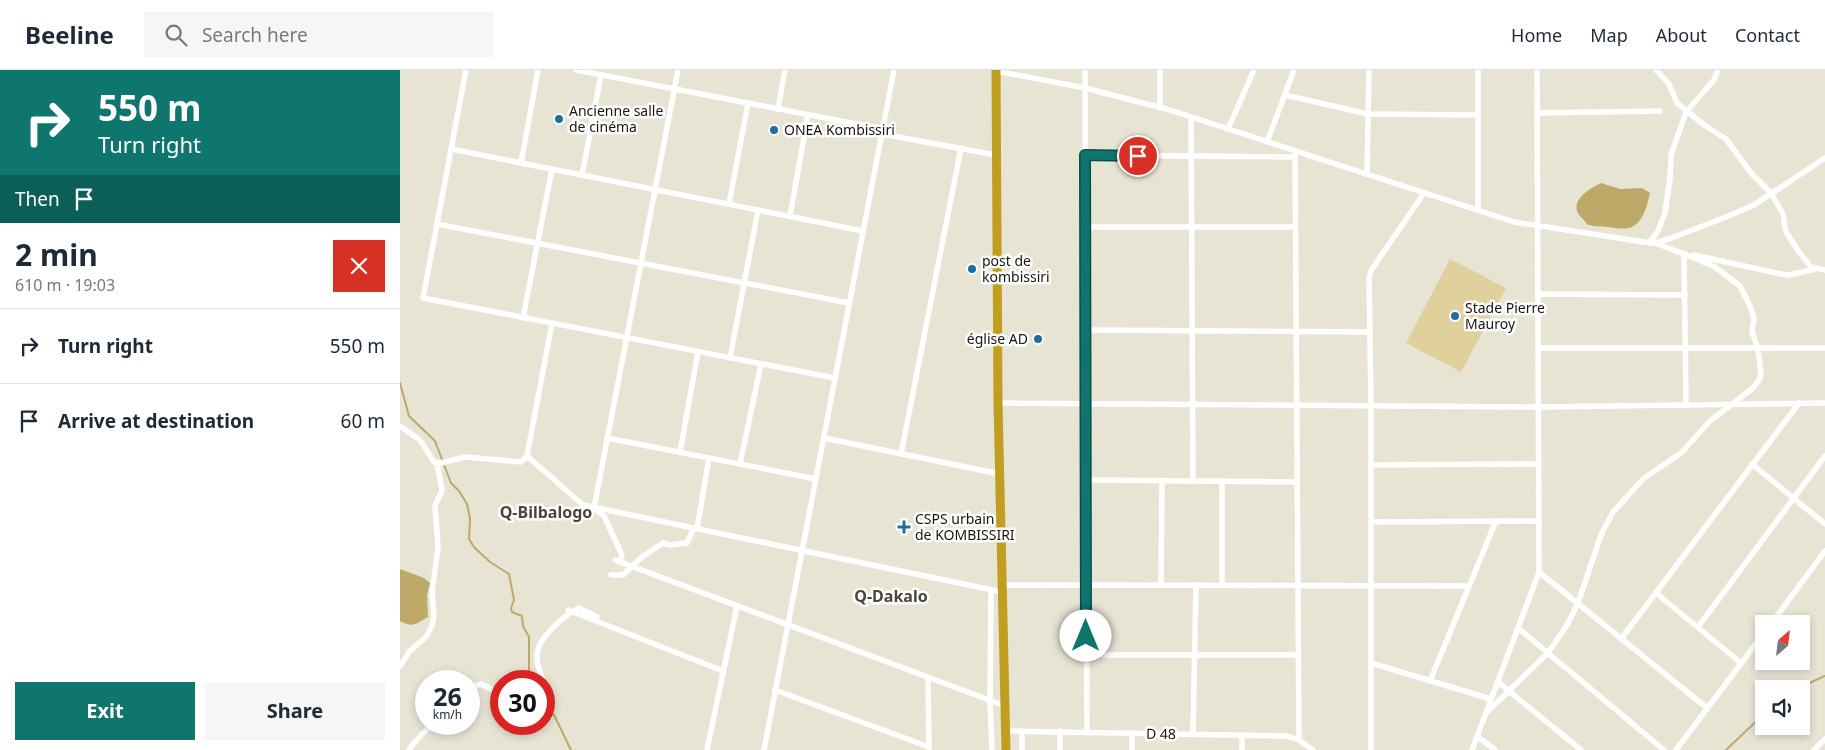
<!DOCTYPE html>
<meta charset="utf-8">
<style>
:root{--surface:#fff;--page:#f6f6f7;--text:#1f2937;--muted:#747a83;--line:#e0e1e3;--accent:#0f766e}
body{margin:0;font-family:"Noto Sans",sans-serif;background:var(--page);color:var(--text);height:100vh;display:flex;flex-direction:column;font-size:19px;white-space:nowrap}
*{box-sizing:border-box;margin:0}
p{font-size:16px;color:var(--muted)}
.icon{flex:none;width:28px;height:28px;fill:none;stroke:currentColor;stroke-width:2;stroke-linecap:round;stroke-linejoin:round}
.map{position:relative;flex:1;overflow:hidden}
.drawer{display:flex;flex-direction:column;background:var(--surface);width:400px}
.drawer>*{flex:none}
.top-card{background:#0f766e;color:#fff;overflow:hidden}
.needle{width:32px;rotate:28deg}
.controls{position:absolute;left:1355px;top:545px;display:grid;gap:10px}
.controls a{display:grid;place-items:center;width:55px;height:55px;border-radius:0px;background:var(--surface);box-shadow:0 2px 8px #0003;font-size:25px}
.speed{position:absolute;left:15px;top:600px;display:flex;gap:10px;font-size:25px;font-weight:700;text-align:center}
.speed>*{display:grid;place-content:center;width:65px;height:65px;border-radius:50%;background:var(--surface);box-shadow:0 2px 8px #0003;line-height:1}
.speed small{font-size:12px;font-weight:400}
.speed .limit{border:8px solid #d22;background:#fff;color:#111}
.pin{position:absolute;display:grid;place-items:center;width:42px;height:42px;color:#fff;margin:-21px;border:2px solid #fff;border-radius:50%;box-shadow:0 1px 5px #0007}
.me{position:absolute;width:55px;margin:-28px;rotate:0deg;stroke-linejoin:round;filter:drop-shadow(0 0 4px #0008)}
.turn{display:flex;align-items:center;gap:18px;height:105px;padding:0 15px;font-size:22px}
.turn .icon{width:65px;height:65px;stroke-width:2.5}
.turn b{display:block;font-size:35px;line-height:42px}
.then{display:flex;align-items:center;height:48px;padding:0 15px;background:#0003;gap:10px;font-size:19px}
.round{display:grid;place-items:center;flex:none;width:52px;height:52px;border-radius:0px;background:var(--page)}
.summary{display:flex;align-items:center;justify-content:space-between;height:85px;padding:0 15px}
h1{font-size:30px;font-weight:700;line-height:38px}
.primary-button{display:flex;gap:10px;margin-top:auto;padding:10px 15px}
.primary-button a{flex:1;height:58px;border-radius:0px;background:var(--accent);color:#fff;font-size:20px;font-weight:700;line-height:58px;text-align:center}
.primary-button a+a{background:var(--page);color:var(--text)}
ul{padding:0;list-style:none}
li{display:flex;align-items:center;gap:15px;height:75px;padding:0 15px;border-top:1px solid var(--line)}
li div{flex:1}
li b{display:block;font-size:19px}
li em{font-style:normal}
header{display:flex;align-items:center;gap:30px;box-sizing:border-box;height:70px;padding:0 25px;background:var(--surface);border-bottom:1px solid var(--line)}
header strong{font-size:24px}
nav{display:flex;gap:28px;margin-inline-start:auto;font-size:18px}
.search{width:350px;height:45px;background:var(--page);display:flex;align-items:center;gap:12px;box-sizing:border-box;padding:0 18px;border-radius:0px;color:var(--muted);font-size:19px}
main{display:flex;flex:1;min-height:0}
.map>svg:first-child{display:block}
.pitch{fill:#e0d09e}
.water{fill:#bda968}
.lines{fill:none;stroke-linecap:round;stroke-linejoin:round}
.stream{stroke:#bda968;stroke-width:2}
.minor{stroke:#fff;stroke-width:5.5}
.highway{stroke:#bf9e20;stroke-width:9}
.route-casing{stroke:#0a4d48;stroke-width:12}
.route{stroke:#0f766e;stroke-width:9}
.poi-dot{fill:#206da0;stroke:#fff;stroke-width:2}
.labels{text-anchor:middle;stroke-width:5;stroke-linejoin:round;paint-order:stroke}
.poi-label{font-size:14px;fill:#181611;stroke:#fff;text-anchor:start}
.street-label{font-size:14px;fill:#181611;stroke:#fff}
.quarter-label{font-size:16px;font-weight:bold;fill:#4a4639;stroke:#fff}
</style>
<header>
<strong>Beeline</strong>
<div class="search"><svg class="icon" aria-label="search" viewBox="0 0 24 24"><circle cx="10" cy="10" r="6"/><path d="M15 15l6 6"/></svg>Search here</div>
<nav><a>Home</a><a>Map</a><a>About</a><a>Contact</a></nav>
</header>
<main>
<section class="drawer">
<div class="top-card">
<div class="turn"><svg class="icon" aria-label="right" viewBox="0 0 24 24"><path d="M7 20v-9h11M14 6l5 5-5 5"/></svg><div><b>550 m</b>Turn right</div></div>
<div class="then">Then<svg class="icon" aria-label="arrive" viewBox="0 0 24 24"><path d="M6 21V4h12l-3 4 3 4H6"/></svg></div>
</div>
<div class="summary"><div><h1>2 min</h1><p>610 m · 19:03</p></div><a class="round" style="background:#d93025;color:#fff"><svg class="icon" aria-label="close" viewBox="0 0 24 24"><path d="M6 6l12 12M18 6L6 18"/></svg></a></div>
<ul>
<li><svg class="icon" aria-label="right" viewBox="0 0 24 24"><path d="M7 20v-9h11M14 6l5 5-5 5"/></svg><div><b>Turn right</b></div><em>550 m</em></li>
<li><svg class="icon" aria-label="arrive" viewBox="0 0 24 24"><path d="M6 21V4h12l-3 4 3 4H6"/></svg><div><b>Arrive at destination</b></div><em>60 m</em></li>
</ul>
<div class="primary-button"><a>Exit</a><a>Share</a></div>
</section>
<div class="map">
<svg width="1425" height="680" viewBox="0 0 1425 680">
<rect width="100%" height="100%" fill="#e8e4d4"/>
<!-- pitch -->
<polygon class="pitch" points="1050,189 1106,218 1061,302 1006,273"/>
<!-- water -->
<g class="water">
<path d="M1201 113 1220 119 1242 118 1250 123C1247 135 1244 151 1232 157 1225 160 1216 158 1208 157 1203 156 1194 157 1189 155 1186 154 1185 151 1183 149 1166 134 1186 120 1201 113Z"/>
<path d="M0 499 24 508 30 513 27 525 28 547C16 554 13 558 0 551Z"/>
</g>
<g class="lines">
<!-- stream -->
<g class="stream">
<polyline points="0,313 9,346 35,371 51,413 59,421 67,434 70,449 69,469 74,477 90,492 109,504 114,530 111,538 112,542 122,546 123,556 129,567 129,611"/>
<polyline points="1396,619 1425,606"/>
<polyline points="144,635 154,645 171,680"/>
<polyline points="1326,680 1364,644"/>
</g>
<!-- minor -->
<g class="minor">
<polyline points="66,0 23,228 435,308"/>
<polyline points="176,0 483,59"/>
<polyline points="685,0 687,662"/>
<polyline points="1256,0 1269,14 1277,33 1304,55 1326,69 1351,103 1371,123 1383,144 1386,162 1399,182 1411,197 1425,200"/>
<polyline points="596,1 685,18 770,40 1114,152 1244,172 1255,173 1269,169 1326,147 1354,135 1425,88"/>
<polyline points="885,25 968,44 1078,45"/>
<polyline points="760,38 760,0"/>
<polyline points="378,39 385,0"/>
<polyline points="1137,43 1260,41"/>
<polyline points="791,47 793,411"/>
<polyline points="828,59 854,0"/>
<polyline points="482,64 596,85"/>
<polyline points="867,72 894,0"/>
<polyline points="51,79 463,161"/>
<polyline points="895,81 899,670"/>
<polyline points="685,85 895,87"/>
<polyline points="121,93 138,0"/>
<polyline points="967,104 969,0"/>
<polyline points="182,105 201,5"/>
<polyline points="329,134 348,33"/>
<polyline points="1078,140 1078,0"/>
<polyline points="390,146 408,45"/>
<polyline points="37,154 449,233"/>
<polyline points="686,157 895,157"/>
<polyline points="1249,173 1258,161 1265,143 1270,108 1271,85 1286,42 1314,10 1318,0"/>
<polyline points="1255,173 1284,184 1286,335"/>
<polyline points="1294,185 1381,204 1389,205 1415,199"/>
<polyline points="1138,224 1285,225"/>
<polyline points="123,248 152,99"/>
<polyline points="686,260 970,262"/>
<polyline points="1138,278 1425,278"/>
<polyline points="330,288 358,140"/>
<polyline points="598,333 1138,337 1425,333"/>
<polyline points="0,356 20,370 34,392 41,393 65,387 121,392 127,386 152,253"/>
<polyline points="207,368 416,409"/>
<polyline points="424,368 600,404"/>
<polyline points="280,382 298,282"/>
<polyline points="501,384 561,78"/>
<polyline points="127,386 183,435 602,522"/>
<polyline points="340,394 361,294"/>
<polyline points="1352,394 1425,454"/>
<polyline points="971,395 1139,394"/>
<polyline points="686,410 897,412"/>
<polyline points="971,452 1139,451"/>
<polyline points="297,459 309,388"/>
<polyline points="215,490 605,636"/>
<polyline points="220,492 222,485 204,446 194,438 278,0"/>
<polyline points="1139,502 1307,638"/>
<polyline points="211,505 223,505 242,487 263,473 270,475 287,473 294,458"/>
<polyline points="602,515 1069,516"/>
<polyline points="761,515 762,411"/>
<polyline points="822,515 822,411"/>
<polyline points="591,520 590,631 592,680"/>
<polyline points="1256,523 1341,593"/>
<polyline points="168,540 323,601"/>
<polyline points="1371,554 1425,481"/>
<polyline points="1298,557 1425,386"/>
<polyline points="1118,558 1264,680"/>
<polyline points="1221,569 1399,333"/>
<polyline points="687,585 898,585"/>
<polyline points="971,593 1091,629"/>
<polyline points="0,596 10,581 26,567 32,556 34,545 32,522 38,477 35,435 42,421 37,393"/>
<polyline points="528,607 529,678"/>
<path d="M143 611C141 604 137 595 137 588 135 570 164 545 179 538L197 547"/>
<polyline points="1030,611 1096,451"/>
<polyline points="1098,612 1181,680"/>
<polyline points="144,615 146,628 144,630"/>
<polyline points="69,618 81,614 101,624"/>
<polyline points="375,620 529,677"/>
<polyline points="1087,642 1148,583 1167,555 1178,533 1201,465 1213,442 1243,409 1281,383 1310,351 1353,318 1359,310 1361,304 1358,279 1352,262 1354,249 1350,236 1340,216 1315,197 1284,184"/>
<polyline points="605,661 887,666 899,670 913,680"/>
<polyline points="622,661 622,680"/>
<polyline points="660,661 660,680"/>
<polyline points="732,663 732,680"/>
<polyline points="793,664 796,515"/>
<polyline points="1077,666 1095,680"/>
<path d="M9 680C15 670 24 663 32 654"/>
<polyline points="307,680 337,536"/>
<polyline points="364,680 494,0"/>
<polyline points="842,680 842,665"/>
<polyline points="971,680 971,336 969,207 972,199 1024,123"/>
<polyline points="1072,680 1139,502 1137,0"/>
<polyline points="1276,680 1364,563"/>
<polyline points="1414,680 1425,669"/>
</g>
<!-- highway -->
<polyline class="highway" points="596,0 598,333 606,680"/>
</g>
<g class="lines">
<!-- route casing -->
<g class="route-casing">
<polyline id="route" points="686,566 685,85 738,86"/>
</g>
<!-- route -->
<use href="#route" class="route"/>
</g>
<!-- markers -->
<g class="poi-dot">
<circle cx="159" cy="49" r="5"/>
<circle cx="374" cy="60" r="5"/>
<circle cx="572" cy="199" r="5"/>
<circle cx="1055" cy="246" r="5"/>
<circle cx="638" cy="269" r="5"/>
<path d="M501.5 449.5h5v5h5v5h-5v5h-5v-5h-5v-5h5z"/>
</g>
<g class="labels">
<!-- poi labels -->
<g class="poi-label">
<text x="169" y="46">Ancienne salle<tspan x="169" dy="16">de cinéma</tspan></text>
<text x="384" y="65">ONEA Kombissiri</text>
<text x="582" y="196">post de<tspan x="582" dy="16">kombissiri</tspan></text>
<text x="1065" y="243">Stade Pierre<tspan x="1065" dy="16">Mauroy</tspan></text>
<text x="628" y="274" text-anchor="end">église AD</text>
<text x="515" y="454">CSPS urbain<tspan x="515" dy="16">de KOMBISSIRI</tspan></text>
</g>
<!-- street labels -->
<g class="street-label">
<text transform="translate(761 664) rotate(1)" y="5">D 48</text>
</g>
<!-- quarter labels -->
<g class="quarter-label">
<text x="146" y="448">Q-Bilbalogo</text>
<text x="491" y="532">Q-Dakalo</text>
</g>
</g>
</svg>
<div class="controls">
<a><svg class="needle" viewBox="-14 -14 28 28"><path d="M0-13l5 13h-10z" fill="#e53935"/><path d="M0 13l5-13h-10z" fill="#747a83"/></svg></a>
<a><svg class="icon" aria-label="sound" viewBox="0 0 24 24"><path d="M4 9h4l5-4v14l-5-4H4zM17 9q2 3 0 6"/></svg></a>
</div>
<div class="speed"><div>26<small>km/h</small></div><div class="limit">30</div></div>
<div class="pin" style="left:738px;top:86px;background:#d93025"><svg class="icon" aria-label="arrive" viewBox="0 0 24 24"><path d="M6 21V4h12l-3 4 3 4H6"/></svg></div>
<svg class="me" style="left:686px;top:566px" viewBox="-20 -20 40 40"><circle r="19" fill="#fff"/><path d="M0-13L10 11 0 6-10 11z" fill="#0f766e"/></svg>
</div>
</main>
